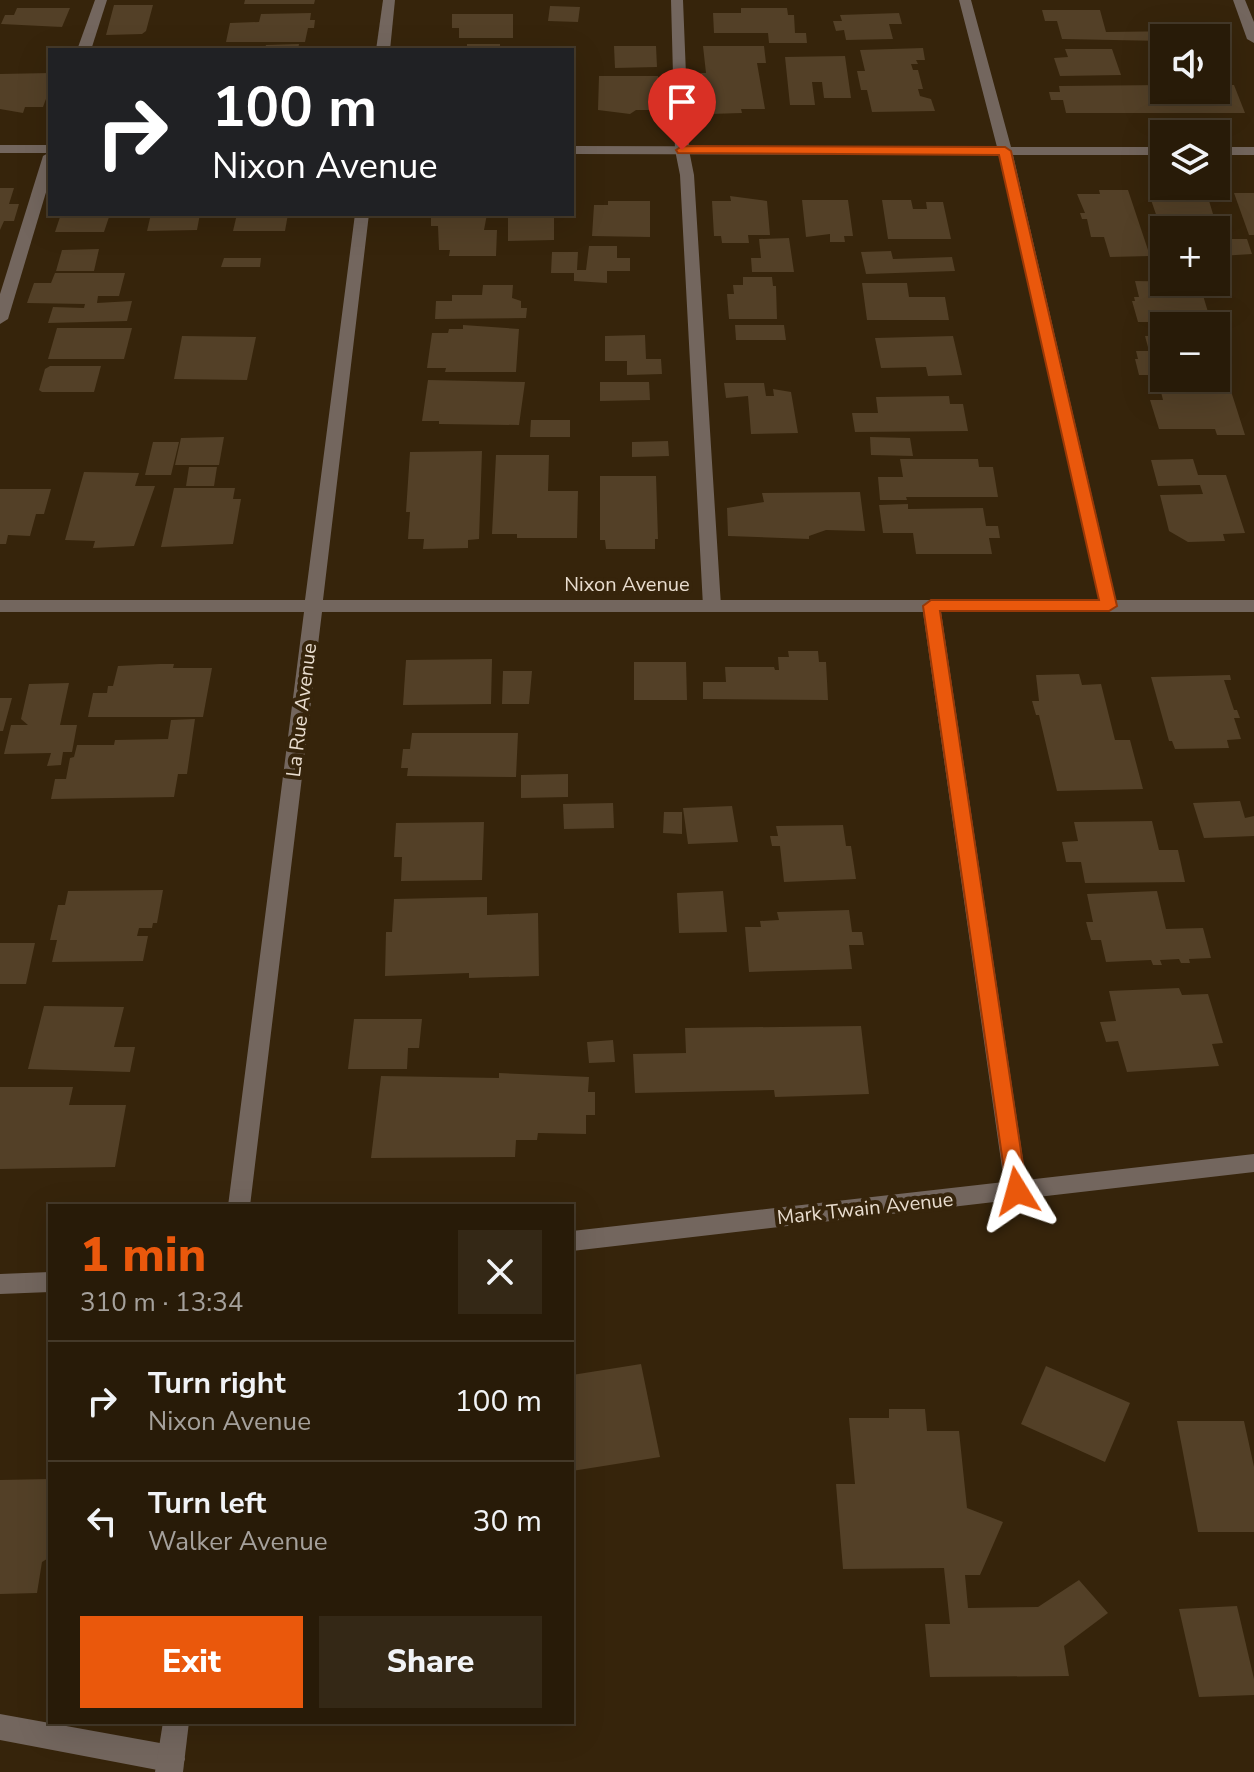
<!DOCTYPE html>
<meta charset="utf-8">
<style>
:root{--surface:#281b08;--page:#342816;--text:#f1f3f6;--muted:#a5a19c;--line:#443929;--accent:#ea580c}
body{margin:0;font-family:"Nunito Sans",sans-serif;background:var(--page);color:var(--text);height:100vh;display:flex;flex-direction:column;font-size:30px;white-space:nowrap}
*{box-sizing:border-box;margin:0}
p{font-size:26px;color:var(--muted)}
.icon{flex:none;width:44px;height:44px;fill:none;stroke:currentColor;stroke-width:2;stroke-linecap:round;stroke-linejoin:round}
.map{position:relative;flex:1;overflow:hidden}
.side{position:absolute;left:48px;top:1204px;width:526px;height:520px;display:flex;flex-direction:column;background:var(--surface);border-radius:0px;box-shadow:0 8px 32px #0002,0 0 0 2px var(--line)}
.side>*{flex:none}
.guide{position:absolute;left:48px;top:48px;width:526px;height:168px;border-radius:0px;box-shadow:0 8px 32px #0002,0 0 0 2px var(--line);background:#202124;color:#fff;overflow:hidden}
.tools{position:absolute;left:1150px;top:24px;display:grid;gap:16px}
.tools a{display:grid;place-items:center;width:80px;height:80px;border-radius:0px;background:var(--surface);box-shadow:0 8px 32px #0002,0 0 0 2px var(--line);font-size:40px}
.pin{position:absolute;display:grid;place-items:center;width:68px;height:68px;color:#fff;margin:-82px -34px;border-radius:50% 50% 50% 0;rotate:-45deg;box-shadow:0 0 8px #0007}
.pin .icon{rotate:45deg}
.me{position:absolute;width:88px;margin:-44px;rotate:352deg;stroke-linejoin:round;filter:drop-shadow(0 0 6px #0008)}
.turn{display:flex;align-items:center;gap:28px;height:168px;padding:0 32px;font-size:36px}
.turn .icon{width:104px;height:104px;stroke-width:2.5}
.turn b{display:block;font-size:56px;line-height:68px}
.round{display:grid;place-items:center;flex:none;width:84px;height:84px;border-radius:0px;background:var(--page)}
.head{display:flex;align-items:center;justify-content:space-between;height:136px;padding:0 32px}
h1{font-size:48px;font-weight:800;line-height:60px;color:var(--accent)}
.button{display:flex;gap:16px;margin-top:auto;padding:16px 32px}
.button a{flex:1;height:92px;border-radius:0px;background:var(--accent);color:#fff;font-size:32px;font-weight:800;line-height:92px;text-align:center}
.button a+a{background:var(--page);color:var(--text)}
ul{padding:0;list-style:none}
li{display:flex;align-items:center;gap:24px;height:120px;padding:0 32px;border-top:2px solid var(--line)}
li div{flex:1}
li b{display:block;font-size:30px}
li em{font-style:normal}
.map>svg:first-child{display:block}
.building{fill:#534027}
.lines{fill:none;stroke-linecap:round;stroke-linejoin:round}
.lane{fill:#73665e;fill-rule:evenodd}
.street{fill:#73665e;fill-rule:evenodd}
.route{fill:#ea580c;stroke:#983908;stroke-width:2}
.labels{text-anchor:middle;stroke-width:8;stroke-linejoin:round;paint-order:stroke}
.street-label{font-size:20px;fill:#e9ddcf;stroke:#36240b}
</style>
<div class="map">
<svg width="1254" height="1772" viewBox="0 0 1254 1772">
<rect width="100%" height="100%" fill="#36240b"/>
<!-- building -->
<g class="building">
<polygon points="245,0 315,0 314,4 244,4"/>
<polygon points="114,5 153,5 146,31 142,34 106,35"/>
<polygon points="550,6 580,7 578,22 548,21"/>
<polygon points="17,8 70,8 62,27 1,24 5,15 14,15"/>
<polygon points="741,8 787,8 788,15 794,15 795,33 806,33 807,43 769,43 768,33 714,33 713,13 741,13"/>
<polygon points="1042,10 1100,10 1106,32 1183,31 1185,38 1164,38 1164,41 1062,39 1057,21 1045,21"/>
<polygon points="311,13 310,20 315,20 314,28 308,28 305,42 226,42 230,23 259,22 261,14"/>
<polygon points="899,13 902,24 889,24 893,39 846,40 844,30 836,31 833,21 842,21 840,15"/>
<polygon points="452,14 513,14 513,38 459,38 459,28 452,28"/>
<polygon points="299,44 298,50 264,50 266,45"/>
<rect x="467" y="44" width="33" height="6"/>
<polygon points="614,46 656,46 657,67 615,68"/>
<polygon points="703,46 764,46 766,63 757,63 765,109 741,109 742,113 709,114 707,88 702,88 701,73 706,73"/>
<polygon points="923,48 925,60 916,60 918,64 911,64 913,70 918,70 923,89 918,89 920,96 931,99 935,111 872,112 867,90 861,90 857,71 865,71 860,50"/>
<polygon points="1065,49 1112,49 1121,75 1060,76 1054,58 1068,57"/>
<polygon points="845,56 851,98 824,98 822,82 812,82 815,105 790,105 785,57"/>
<polygon points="50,73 50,88 43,107 25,107 23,113 0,109 0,74"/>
<polygon points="599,76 658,76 658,110 636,110 630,114 598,110"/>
<polygon points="1164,85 1164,90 1216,90 1216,85 1234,85 1245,113 1066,113 1063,100 1051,100 1049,92 1060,92 1059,86"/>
<polygon points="0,188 14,188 9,204 19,204 14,221 4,221 0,230"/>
<polygon points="1099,190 1128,190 1150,256 1110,257 1104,237 1091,237 1087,219 1082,219 1080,213 1085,213 1077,194 1100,194"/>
<polygon points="1167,193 1207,194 1216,224 1219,224 1224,239 1247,239 1252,254 1220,256 1216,230 1171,230 1170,226 1160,226 1150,197 1169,197"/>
<polygon points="1234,193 1254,193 1254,235 1249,235"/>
<polygon points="730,196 767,201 770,235 748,235 749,243 722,243 721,236 714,236 712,201 731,201"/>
<polygon points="802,200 848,200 853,236 844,236 845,242 830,242 830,234 806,237"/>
<polygon points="882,200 911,200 913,209 927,209 926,202 943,202 951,239 888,239"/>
<polygon points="608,201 650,201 650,237 592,236 594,205 608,205"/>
<polygon points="61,214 110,214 104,232 55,232"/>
<polygon points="151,214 200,214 197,230 147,231"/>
<polygon points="237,214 288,214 285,231 233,231"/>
<polygon points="431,214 487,214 484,230 497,230 496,256 449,256 450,250 439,250 438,226 431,226"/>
<polygon points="508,214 554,214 554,240 508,241"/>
<polygon points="789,238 794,272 752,272 751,258 761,258 759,239"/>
<polygon points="589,246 617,246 617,258 630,258 630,271 607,271 607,283 574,281 574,273 551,273 552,252 578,252 577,270 586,270"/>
<polygon points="99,249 94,271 56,271 62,250"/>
<polygon points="891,251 893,259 952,257 955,271 866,274 861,252"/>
<polygon points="224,258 261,258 260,267 221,267"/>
<polygon points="55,273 125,273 119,296 98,296 97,303 132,301 127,321 48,323 53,307 84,308 85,304 27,303 34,283 51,283"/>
<polygon points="743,277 772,277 773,286 776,286 777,319 729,319 727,294 734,294 733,285 743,285"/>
<polygon points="1135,281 1199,282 1211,322 1138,322 1132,301 1135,301 1134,297 1139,297"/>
<polygon points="862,283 907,283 909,297 945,297 949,320 867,320"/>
<polygon points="483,285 513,285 512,298 521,301 521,308 527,308 526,318 435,319 436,301 452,301 452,295 482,295"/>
<polygon points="463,325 519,329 516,372 445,372 446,368 427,368 432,333 448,333 449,329 463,329"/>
<polygon points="735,325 784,325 786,340 736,340"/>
<polygon points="57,328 132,328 124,359 48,359"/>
<polygon points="645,335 646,359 661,359 662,374 627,375 627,361 605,361 605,336"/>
<polygon points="182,336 256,337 247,380 174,379"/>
<polygon points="953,336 962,375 928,376 926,367 881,368 875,338"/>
<polygon points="1145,336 1164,336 1164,375 1139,375 1135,359 1138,359 1136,351 1149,351"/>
<polygon points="50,366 101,366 94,392 42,392 39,390 45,369"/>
<polygon points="428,380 525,382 519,425 439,424 439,421 422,421"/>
<polygon points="600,382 649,382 650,400 600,401"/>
<polygon points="724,383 764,383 766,396 774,396 773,389 791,392 798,433 751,434 748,396 726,398"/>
<polygon points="1201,388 1230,388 1245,435 1217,435 1215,429 1159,429 1150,400 1163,400 1161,392 1202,392"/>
<polygon points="949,396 950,404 963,404 968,431 855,432 852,413 878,413 876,397"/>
<polygon points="531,420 570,420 570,437 530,437"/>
<polygon points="224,437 219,465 175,465 181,438"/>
<polygon points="870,437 910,438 913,456 871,455"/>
<polygon points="668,441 669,456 632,457 632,442"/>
<polygon points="153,442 179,442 171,475 145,475"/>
<polygon points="482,451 479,539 468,540 468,548 423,549 424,539 408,539 410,512 406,512 410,452"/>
<polygon points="496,455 549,455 548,491 578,491 577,538 517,538 517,534 492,534"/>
<polygon points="900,459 978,459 979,467 993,467 998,497 906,497 907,500 880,500 878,477 903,477"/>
<polygon points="1193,459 1198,475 1226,475 1245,533 1223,534 1225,541 1188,542 1169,531 1160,495 1203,494 1200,485 1158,486 1151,460"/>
<polygon points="189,467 217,467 214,486 186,486"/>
<polygon points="84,472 139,473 135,486 155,486 134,546 93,548 95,541 65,540"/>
<polygon points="600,476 656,476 658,539 655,539 655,549 606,549 605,540 600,540"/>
<polygon points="174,488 235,488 233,499 241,499 233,544 161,547"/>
<polygon points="0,489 51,489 44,514 36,514 30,536 8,535 6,544 0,544"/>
<polygon points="860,492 865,531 826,530 809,536 809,539 728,536 727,508 764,502 762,493"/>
<polygon points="908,504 908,509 983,508 986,526 998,526 1000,538 989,538 992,554 916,554 913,533 883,533 879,505"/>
<polygon points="788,651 818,651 819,662 826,662 828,700 703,699 703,682 726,682 725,667 774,667 775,670 779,670 778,657 789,657"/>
<polygon points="492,659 491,704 403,705 406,660"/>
<polygon points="634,662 686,662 687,700 634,700"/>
<polygon points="160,664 174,664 173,668 212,668 203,717 88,717 93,693 107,693 108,686 113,686 118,666"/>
<polygon points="503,671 532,671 529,704 502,704"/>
<polygon points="1079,674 1082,685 1101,684 1115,740 1130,740 1143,789 1057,791 1039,715 1036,715 1032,701 1039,701 1036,675"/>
<polygon points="1230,675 1231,680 1224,680 1234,710 1237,710 1240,718 1234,718 1241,739 1227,740 1229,748 1175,749 1172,741 1169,741 1151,677"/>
<polygon points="69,683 60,725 77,725 72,752 63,752 61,765 47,766 51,753 4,754 11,725 28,725 21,719 29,684"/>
<polygon points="0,698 12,698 3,731 0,731"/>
<polygon points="195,719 187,774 178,774 174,797 51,799 55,779 66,779 70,758 74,757 77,745 114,745 115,740 168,739 171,720"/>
<polygon points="412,733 518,733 516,777 407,776 408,768 401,768 403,749 410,749"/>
<polygon points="568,774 568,797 521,798 521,775"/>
<polygon points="1240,801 1245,818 1254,816 1254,836 1204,838 1193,803"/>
<polygon points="613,803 614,828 564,829 563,804"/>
<polygon points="732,806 738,842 688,844 683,808"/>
<polygon points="664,812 682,812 682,834 663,833"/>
<polygon points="1152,821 1159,850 1178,850 1185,882 1085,883 1081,862 1066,862 1062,842 1078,841 1074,822"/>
<polygon points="484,822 482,880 401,881 402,857 394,857 396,823"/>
<polygon points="843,825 846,846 851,846 856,879 784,882 780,846 772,846 770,836 778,836 776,826"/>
<polygon points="163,890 157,923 153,923 152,928 139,928 137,936 148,936 143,961 52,962 57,940 50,940 58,905 65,905 68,891"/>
<polygon points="723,891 727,932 679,933 677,893"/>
<polygon points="1157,891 1166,929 1203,928 1211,958 1189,959 1190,963 1181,963 1179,959 1160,960 1162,965 1153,965 1151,960 1106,962 1101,940 1091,940 1086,922 1093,922 1087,894"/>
<polygon points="487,897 487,915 538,913 539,976 469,978 469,973 385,976 386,932 392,932 394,899"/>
<polygon points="849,910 852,932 862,932 864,945 849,945 852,969 749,972 745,927 761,927 760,921 779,920 777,912"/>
<polygon points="0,943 35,943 26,984 0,984"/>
<polygon points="1179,988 1182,995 1208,994 1223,1043 1212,1044 1219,1066 1127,1072 1118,1041 1106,1042 1100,1022 1116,1021 1109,991"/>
<polygon points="44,1006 124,1007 114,1047 135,1047 130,1072 28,1069"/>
<polygon points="354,1019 422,1019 419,1048 408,1048 407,1069 348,1069"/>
<polygon points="861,1026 869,1094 775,1097 774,1090 635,1093 633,1054 686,1053 685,1028"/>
<polygon points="613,1040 615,1062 589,1063 587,1042"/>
<polygon points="499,1073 589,1077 588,1092 595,1092 595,1115 586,1115 586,1134 538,1133 537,1140 516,1140 515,1157 371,1158 381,1076 499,1078"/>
<polygon points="0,1087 73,1087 69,1105 126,1105 115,1167 0,1169"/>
<polygon points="641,1364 660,1457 572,1471 572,1375"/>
<polygon points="1046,1366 1130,1403 1105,1462 1021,1424"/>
<polygon points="889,1409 925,1409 927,1431 959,1431 967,1508 1003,1522 980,1575 965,1575 968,1608 1038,1607 1079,1580 1108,1613 1064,1646 1069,1676 930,1677 925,1624 950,1624 944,1568 843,1569 836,1484 855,1484 849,1418 889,1418"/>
<polygon points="1177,1421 1244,1421 1254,1467 1254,1532 1198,1532"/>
<polygon points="50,1479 50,1557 42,1562 37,1593 0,1594 0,1480"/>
<polygon points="1237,1606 1254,1679 1254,1695 1199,1697 1179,1609"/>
</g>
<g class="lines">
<!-- lane -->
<g class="lane">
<polygon points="95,0 107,0 91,50 77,50"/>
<polygon points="671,0 683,0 689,150 694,175 721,606 712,612 703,606 680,175 675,150"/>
<polygon points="1233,0 1245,0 1254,22 1254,43 1247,39"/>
<polygon points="50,152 50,179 8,319 0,324 0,294 43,156"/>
<polygon points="0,1714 171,1745 181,1749 185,1759 181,1769 168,1772 0,1740"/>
</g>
<!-- street -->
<g class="street">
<polygon points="383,0 395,0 390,50 376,50"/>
<polygon points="959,0 971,0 1011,147 1164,147 1164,155 1013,155 1116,600 1254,600 1254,612 941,612 1026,1180 1254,1154 1254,1172 572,1251 572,1231 1004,1182 923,612 322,612 250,1206 228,1206 304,612 0,612 0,600 305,600 355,214 369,214 323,600 1099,600 999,155 572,154 572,146 997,147"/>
<rect x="0" y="145" width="50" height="8"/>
<rect x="1216" y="147" width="38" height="8"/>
<polygon points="50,1272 50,1292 0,1294 0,1274"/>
<polygon points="163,1722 189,1722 183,1772 155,1772"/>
</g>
</g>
<!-- route -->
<polygon class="route" points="682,146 1005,147 1011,151 1117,606 1109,611 940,611 1027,1191 1024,1198 1017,1200 1010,1198 1007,1191 923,606 931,600 1099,600 999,155 678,153 676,150"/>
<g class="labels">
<!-- street labels -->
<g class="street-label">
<text x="627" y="591">Nixon Avenue</text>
<text transform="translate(301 710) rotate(-83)" y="7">La Rue Avenue</text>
<text transform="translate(865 1208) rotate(-6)" y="7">Mark Twain Avenue</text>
</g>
</g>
</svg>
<div class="tools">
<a><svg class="icon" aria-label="sound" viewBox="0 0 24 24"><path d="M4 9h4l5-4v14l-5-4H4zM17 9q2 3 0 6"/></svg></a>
<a><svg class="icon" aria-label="layers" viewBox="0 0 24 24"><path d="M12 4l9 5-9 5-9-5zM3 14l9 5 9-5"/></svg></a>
<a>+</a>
<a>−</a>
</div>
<div class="pin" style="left:682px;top:150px;background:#d93025"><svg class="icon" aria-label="arrive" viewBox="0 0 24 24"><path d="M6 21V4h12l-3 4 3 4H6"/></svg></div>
<svg class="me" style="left:1017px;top:1191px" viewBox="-20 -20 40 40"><path d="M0-17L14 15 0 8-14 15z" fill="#ea580c" stroke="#fff" stroke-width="4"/></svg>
<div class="guide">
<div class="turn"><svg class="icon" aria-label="right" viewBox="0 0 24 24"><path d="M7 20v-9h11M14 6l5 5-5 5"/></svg><div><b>100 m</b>Nixon Avenue</div></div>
</div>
<section class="side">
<div class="head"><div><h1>1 min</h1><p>310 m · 13:34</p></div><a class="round"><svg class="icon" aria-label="close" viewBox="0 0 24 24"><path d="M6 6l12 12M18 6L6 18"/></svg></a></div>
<ul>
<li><svg class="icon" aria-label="right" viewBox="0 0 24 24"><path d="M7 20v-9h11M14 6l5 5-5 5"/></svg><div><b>Turn right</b><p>Nixon Avenue</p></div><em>100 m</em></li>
<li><svg class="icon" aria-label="left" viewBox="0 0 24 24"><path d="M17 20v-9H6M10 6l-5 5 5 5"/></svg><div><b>Turn left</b><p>Walker Avenue</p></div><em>30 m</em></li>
</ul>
<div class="button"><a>Exit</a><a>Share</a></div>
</section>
</div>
